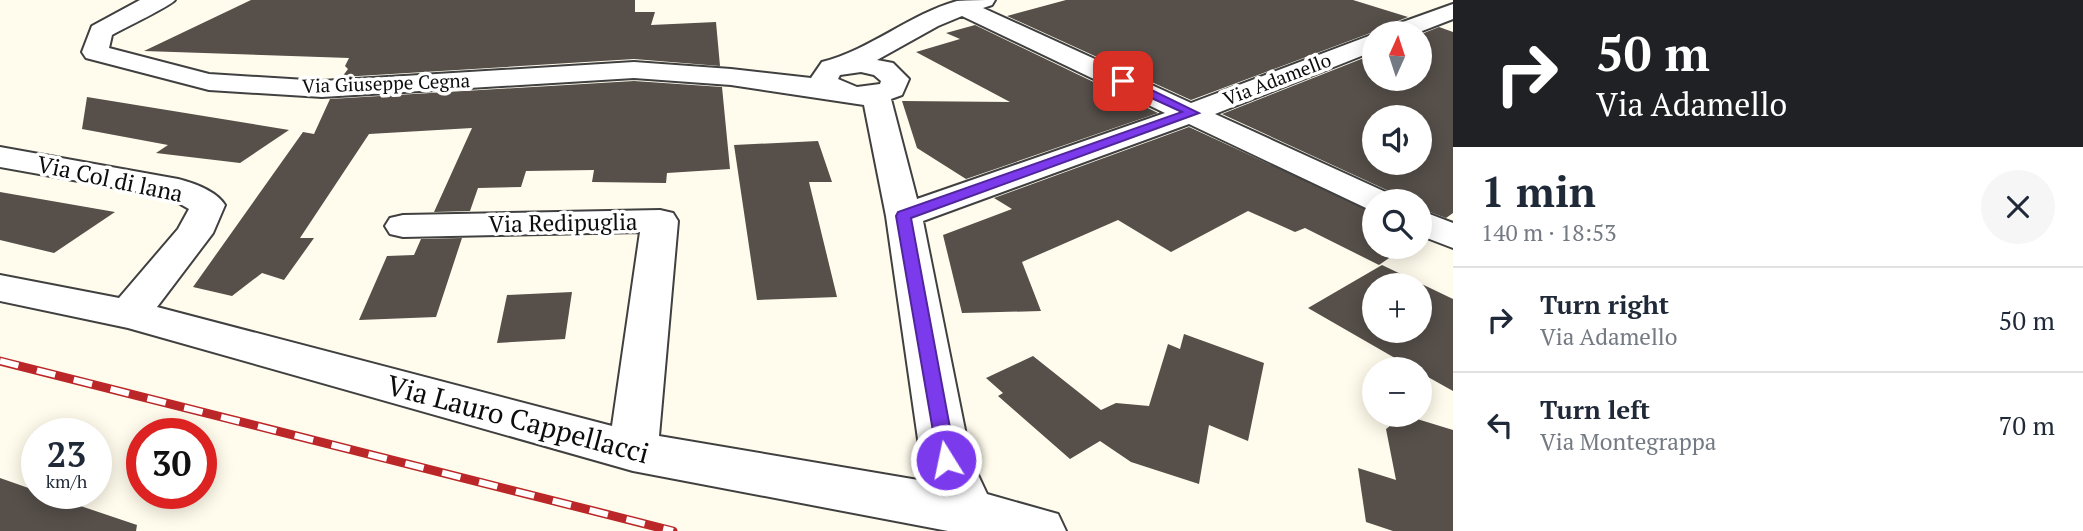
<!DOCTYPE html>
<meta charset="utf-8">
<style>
:root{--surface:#fff;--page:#f6f6f7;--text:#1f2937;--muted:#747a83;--line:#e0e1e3}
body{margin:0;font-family:"PT Serif",serif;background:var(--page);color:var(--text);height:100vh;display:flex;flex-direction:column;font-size:26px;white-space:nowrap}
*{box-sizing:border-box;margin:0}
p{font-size:23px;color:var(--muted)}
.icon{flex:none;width:38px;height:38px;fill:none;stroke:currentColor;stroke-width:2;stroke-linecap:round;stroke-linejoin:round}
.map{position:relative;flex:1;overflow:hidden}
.side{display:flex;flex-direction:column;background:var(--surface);width:630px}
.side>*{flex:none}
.hud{background:#202124;color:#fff;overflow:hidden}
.needle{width:46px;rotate:3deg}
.fabs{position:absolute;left:1362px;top:21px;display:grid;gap:14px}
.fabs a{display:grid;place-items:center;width:70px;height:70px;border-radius:50%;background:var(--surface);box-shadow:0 4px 18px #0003;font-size:35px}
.speed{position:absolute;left:21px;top:418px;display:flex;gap:14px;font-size:35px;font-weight:700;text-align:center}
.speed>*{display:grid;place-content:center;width:91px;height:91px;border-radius:50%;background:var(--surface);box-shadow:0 4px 18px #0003;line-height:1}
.speed small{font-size:18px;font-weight:400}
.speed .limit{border:10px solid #d22;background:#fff;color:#111}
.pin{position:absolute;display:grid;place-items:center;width:60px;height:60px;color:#fff;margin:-30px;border-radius:14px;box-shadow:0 4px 10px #0006}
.me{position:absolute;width:77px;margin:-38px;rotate:350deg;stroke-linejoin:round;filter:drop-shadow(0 0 5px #0008)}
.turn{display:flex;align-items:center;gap:24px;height:147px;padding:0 28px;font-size:32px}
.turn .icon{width:91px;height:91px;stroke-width:2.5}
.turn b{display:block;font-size:49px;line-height:60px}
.round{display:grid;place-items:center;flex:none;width:74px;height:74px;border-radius:37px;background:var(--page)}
.overview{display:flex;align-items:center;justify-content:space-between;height:119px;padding:0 28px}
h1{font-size:42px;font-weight:800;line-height:52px}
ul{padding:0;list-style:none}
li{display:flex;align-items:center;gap:21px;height:105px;padding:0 28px;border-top:2px solid var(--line)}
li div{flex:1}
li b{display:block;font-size:26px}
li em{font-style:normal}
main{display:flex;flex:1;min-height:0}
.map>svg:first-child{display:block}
.building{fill:#564f4a;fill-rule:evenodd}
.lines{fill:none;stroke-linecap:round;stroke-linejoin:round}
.minor-casing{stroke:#404040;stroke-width:4}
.minor{fill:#fff;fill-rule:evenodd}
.rail-casing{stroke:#bb2728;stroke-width:9}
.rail{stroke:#fff;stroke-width:6;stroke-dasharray:19;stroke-linecap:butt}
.route{fill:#7c3aed;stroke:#51269a;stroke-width:2}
.labels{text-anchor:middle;stroke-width:7;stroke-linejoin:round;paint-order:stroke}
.far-street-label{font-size:19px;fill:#0d0d0d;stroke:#fff}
.street-label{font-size:23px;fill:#0d0d0d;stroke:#fff}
.near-street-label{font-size:28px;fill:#0d0d0d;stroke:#fff}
</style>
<main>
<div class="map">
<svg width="1453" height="531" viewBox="0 0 1453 531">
<rect width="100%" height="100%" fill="#fffced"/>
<!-- building -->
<g class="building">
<polygon points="251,0 635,0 635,12 655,12 651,25 716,22 720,66 634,59 342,77 348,69 345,66 349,58 144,51"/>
<polygon points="1066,0 1353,0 1408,17 1385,26 1380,33 1373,32 1191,100 1007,16"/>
<polygon points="975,25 1158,113 966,179 917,148 902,101 1010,102 916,52 960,39 946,33"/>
<path d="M1439 27 1453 32V213L1446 218 1419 208V201H1398L1391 192 1222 114 1374 54V79H1419V35ZM1374 117H1419V163H1374Z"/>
<polygon points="634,81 722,87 730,169 667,173 666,183 592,182 594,170 526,171 521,187 478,188 470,211 434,212 472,128 369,134 300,238 314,238 284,280 262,273 232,296 193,287 303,132 314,134 330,99"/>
<polygon points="87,97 289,130 240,163 156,153 168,145 82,129"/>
<polygon points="1189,127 1374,212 1374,247 1405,247 1379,265 1305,228 1295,232 1248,211 1171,252 1118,220 1022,262 1041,311 962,313 943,235 1012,209 994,198"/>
<polygon points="818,141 832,182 809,182 837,297 757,300 734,145"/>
<polygon points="0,192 115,212 54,253 0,240"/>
<polygon points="462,238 436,317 359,320 387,256 414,255 421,239"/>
<path d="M1382 265 1453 299V391L1419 372V369H1414L1308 308ZM1374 285H1419V331H1374Z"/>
<polygon points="572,292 565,339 497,343 507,295"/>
<polygon points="1184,334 1264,363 1248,441 1209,425 1199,484 1131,462 1100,441 1070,459 998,396 1003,393 986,378 1033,356 1101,410 1116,403 1149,406 1168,344 1180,349"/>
<polygon points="1404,415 1453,430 1453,531 1393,531 1366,522 1358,468 1396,480 1386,429"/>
<polygon points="0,478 37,491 37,494 45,494 137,525 136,531 0,531"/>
</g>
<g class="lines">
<!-- minor casing -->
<g class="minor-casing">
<g id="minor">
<path d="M140 0H175C171 6 124 28 112 35L109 48 209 74 322 81 634 62 731 69 811 78 822 62C870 50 910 14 957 1 969 0 983 0 995 0L992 5 983 8 1191 103 1374 34V51L1215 114 1390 194 1395 201H1374V210L1366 208 1189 124 923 221 971 460 987 494 1058 514 1066 531H948L633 471 128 328 0 301V275L119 298 178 229 189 209 168 197 0 167V147L178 179C194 183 216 191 225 205L213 233 157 307 612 426 640 232 403 237 390 234 385 226 390 218 403 215 660 210 673 213 678 221 659 436 930 482 921 460 886 216 864 105 731 85 634 78 322 97 209 90 86 58 82 52 92 26ZM962 16 1165 113 917 199 891 99 902 95 909 79 893 63 877 60 938 26ZM861 72 874 75 881 81 880 84 857 87 838 79 840 75Z"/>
<polygon points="1453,4 1453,19 1417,33 1383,33 1386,28"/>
<polygon points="1419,210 1453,223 1453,248 1419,235"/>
</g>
</g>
<!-- minor -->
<use href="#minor" class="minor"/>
<!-- rail casing -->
<g class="rail-casing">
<polyline id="rail" points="0,361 673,531"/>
</g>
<!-- rail -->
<use href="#rail" class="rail"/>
</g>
<!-- route -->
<polygon class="route" points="1119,78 1127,78 1199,113 911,218 956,460 953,466 946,468 939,466 896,216 898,212 1182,112 1119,83"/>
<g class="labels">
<!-- far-street labels -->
<g class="far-street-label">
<text transform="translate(1277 79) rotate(-21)" y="7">Via Adamello</text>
<text transform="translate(386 83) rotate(-2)" y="7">Via Giuseppe Cegna</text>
</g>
<!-- street labels -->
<g class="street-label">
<text transform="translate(110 179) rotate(12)" y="8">Via Col di lana</text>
<text transform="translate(563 223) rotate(-1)" y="8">Via Redipuglia</text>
</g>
<!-- near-street labels -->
<g class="near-street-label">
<text transform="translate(518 419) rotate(15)" y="10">Via Lauro Cappellacci</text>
</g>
</g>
</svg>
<div class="fabs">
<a><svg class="needle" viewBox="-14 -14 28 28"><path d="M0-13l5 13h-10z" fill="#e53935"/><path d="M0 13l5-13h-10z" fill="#747a83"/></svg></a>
<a><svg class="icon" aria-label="sound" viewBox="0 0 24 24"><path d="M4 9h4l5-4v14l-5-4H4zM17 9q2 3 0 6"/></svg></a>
<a><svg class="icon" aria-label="search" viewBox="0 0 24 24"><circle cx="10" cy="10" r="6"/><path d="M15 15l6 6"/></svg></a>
<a>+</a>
<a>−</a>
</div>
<div class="speed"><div>23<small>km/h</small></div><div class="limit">30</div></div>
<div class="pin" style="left:1123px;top:81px;background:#d93025"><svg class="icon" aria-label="arrive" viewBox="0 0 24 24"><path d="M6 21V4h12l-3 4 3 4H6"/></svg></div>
<svg class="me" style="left:946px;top:460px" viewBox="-20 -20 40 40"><circle r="17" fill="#7c3aed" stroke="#fff" stroke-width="3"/><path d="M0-11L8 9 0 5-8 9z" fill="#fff"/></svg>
</div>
<section class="side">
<div class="hud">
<div class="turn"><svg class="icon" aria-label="right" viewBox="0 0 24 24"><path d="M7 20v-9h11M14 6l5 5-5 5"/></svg><div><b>50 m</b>Via Adamello</div></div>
</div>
<div class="overview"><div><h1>1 min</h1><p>140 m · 18:53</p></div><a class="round"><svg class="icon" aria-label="close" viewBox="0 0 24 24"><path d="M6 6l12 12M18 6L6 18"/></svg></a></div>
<ul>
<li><svg class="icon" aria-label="right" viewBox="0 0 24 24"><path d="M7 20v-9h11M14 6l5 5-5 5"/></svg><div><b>Turn right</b><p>Via Adamello</p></div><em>50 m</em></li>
<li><svg class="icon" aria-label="left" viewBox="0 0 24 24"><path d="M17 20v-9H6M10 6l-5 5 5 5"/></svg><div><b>Turn left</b><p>Via Montegrappa</p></div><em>70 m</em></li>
</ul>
</section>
</main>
